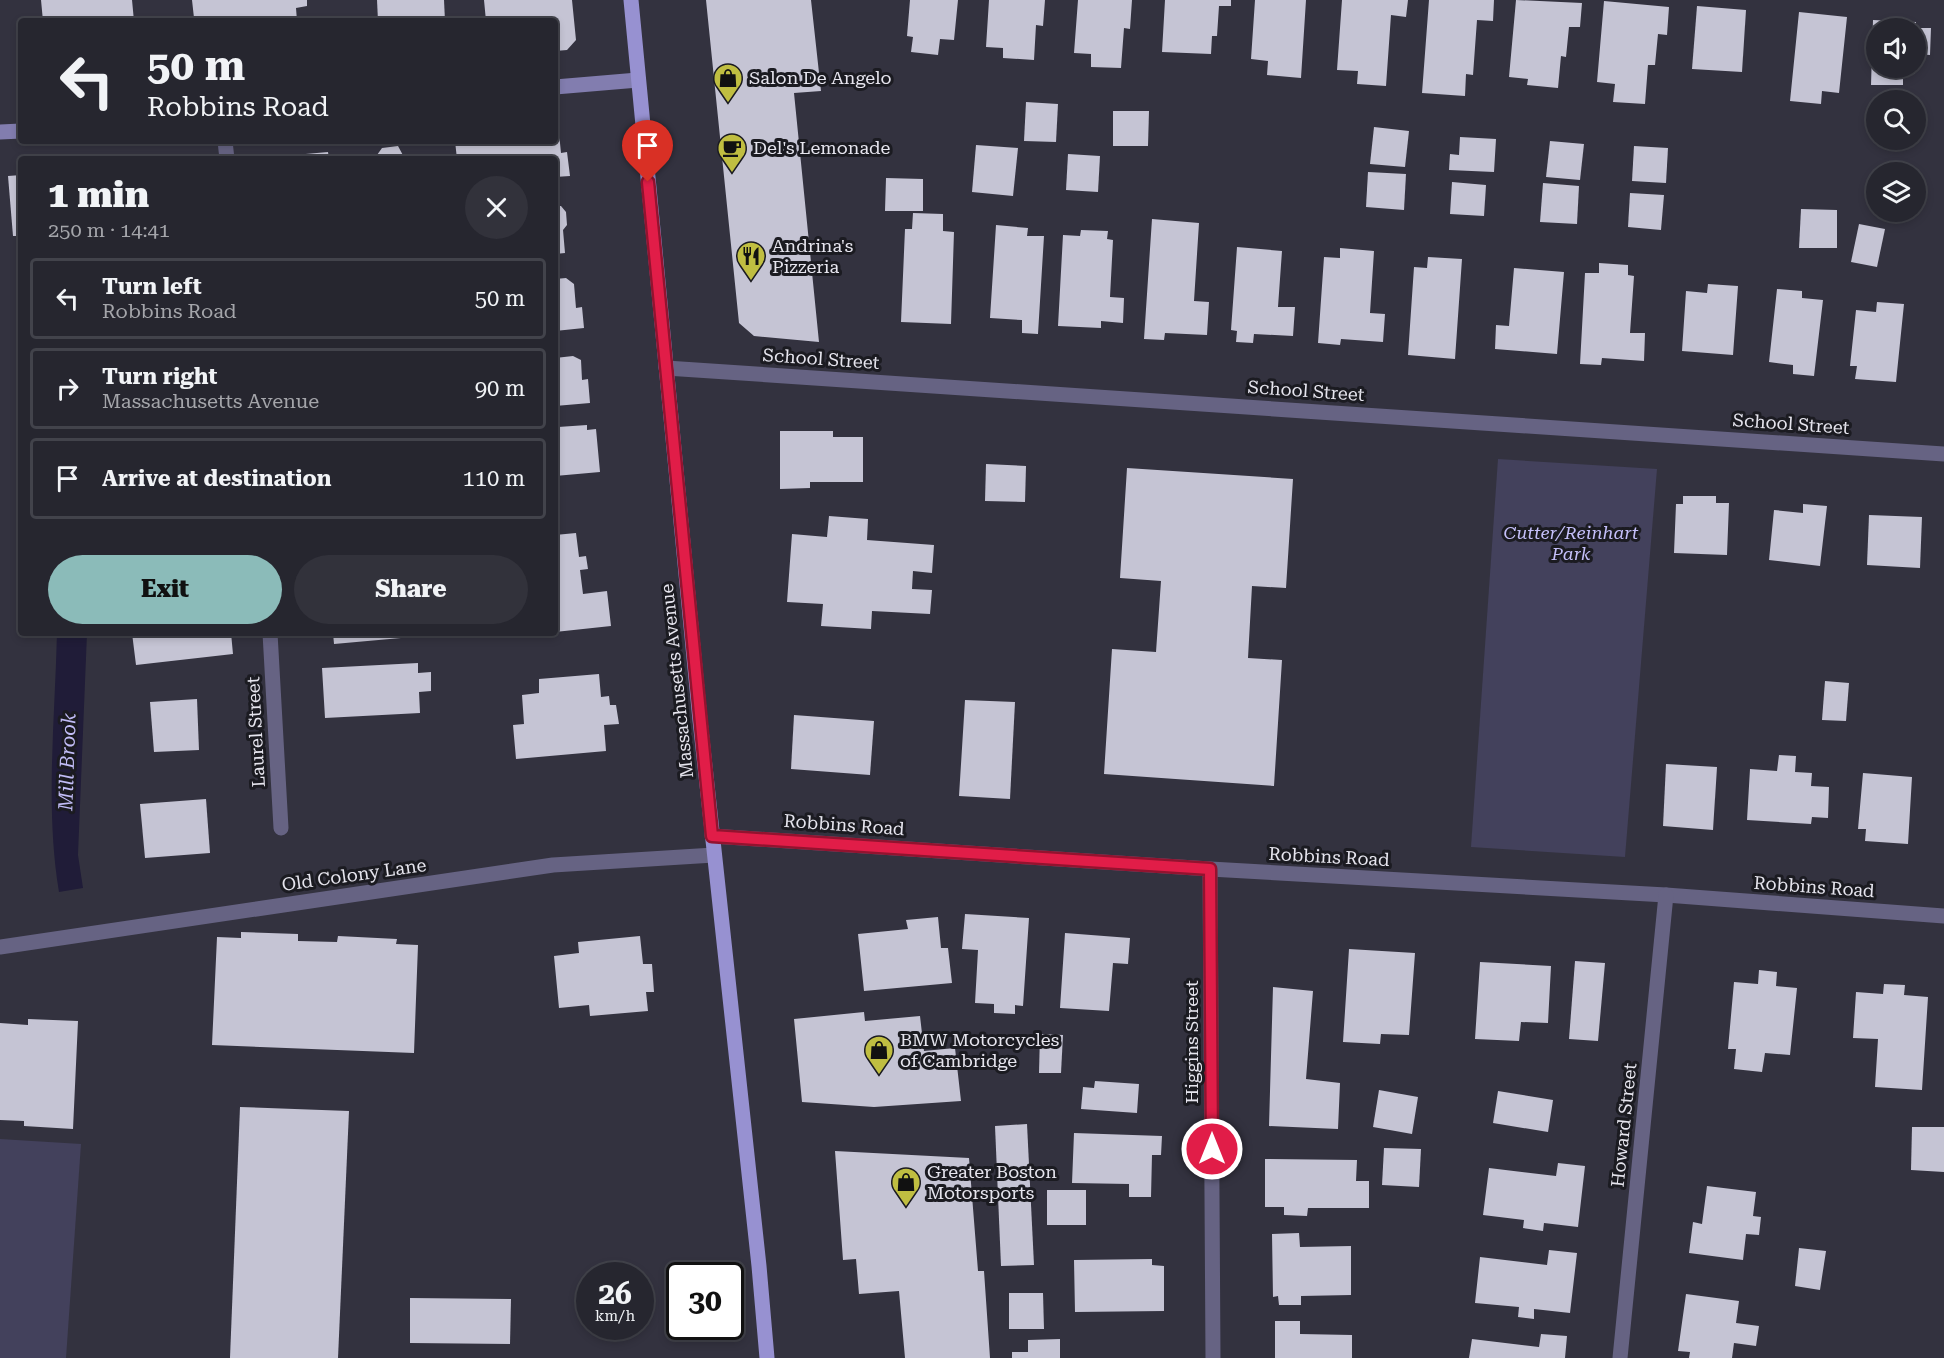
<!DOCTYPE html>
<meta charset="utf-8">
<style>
:root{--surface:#26262f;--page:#32323b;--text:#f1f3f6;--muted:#a4a5aa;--line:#42434b;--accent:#8bbbb9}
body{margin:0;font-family:"Roboto Serif",serif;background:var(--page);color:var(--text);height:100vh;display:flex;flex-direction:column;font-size:22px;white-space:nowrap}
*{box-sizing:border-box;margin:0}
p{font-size:20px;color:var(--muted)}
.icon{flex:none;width:33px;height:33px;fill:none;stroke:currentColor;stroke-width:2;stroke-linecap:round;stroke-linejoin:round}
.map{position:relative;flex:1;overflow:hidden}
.panel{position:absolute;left:18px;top:156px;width:540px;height:480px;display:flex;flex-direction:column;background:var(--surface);border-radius:6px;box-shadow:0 3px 9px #0003,0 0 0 2px var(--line)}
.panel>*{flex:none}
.guide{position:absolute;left:18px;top:18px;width:540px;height:126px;border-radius:6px;box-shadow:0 3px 9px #0003,0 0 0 2px var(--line);background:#26262f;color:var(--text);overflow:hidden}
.controls{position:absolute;left:1866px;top:18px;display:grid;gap:12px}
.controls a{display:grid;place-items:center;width:60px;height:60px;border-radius:50%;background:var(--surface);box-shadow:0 3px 9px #0003,0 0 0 2px var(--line);font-size:30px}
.speed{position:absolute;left:576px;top:1262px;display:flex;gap:12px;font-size:30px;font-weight:700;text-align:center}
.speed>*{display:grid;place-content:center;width:78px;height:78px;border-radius:50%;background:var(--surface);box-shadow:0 3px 9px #0003,0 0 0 2px var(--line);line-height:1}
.speed small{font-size:15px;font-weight:400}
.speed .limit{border:3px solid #111;border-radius:9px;background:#fff;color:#111}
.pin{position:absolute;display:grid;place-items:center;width:51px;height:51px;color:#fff;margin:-62px -26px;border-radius:50% 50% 50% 0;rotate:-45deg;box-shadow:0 0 6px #0007}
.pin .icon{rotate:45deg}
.me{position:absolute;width:66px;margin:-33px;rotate:0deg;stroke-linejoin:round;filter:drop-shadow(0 0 4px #0008)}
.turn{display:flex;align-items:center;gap:21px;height:126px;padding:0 30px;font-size:27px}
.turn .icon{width:78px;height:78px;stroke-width:2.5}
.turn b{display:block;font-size:42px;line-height:51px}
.round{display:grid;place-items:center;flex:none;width:63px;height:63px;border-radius:32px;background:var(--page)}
.overview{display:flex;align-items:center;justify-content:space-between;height:102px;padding:0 30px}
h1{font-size:36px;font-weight:800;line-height:45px}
.cta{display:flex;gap:12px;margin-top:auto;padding:12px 30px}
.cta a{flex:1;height:69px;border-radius:36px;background:var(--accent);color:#111;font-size:24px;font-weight:800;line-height:69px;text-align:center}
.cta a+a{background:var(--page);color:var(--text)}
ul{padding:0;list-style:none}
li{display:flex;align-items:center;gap:18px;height:81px;margin:0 12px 9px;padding:0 18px;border:3px solid var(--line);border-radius:6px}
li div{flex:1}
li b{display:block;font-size:22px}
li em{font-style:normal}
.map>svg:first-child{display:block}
.green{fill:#43415c}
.water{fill:#201c38}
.building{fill:#c5c4d4}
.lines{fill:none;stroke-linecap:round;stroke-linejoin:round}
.street{stroke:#666383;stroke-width:15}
.secondary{stroke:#827daf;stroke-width:15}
.primary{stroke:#9791d1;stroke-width:15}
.route-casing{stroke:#92132f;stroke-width:15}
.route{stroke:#e11d48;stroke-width:10}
.labels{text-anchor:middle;stroke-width:6;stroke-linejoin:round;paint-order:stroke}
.poi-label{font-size:18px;fill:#e6e5ee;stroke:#1b1b21;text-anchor:start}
.street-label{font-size:18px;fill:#e6e5ee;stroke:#1b1b21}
.park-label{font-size:18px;font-style:italic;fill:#c4bff9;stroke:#1b1b21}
.water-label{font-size:20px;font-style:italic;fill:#c1bcf6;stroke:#1b1b21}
</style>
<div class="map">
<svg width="1944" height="1358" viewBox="0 0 1944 1358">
<rect width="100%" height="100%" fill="#33323f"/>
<!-- green -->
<g class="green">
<polygon points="1498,459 1657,469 1625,857 1471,847"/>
<polygon points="0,1139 81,1144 66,1358 0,1358"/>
</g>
<!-- water -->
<path class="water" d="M57 633H87L78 855 83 888 59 892C45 808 55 718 57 633Z"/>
<!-- building -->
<g class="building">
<polygon points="41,0 132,0 134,21 43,21"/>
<polygon points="192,0 307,0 307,6 296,8 297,21 205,21 204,17 194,18"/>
<polygon points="377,0 444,0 445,21 378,21"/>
<polygon points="484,0 572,0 576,40 567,50 555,51 555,21 486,21"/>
<polygon points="706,0 811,0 821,91 794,93 819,342 754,336 739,323"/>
<polygon points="910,0 958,0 954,40 940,39 938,55 911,52 913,37 907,36"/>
<polygon points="989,0 1045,0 1043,26 1036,25 1034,60 1003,58 1003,48 986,47"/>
<polygon points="1078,0 1132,0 1130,29 1124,28 1121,68 1091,67 1091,54 1074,53"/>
<polygon points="1165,0 1231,0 1231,6 1219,6 1217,36 1212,36 1211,54 1162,52"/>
<polygon points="1255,0 1306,0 1301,78 1267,75 1268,61 1251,59"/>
<polygon points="1342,0 1408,0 1406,17 1391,15 1386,86 1357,84 1358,71 1337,70"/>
<polygon points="1429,0 1494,0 1493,21 1477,20 1473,75 1466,74 1465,96 1422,93"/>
<polygon points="1516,0 1582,3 1580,27 1569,27 1566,57 1561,56 1558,88 1527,85 1528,79 1509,77"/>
<polygon points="1604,1 1669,7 1667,35 1658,34 1655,65 1648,65 1645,104 1613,102 1615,84 1597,82"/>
<polygon points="1697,6 1746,10 1742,72 1692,69"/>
<polygon points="1799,12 1847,17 1839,93 1822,91 1821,104 1790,101"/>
<polygon points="1873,20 1916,22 1916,28 1931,28 1930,55 1916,54 1916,28 1876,28 1876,68 1915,68 1915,74 1903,74 1903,85 1871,85"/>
<polygon points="1026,102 1058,104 1056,142 1024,141"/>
<polygon points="1113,111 1149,111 1148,146 1113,146"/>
<polygon points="1374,127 1409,131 1405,167 1370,164"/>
<polygon points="555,129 559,133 561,153 567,152 570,176 555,177 555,159 457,159 455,141 555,141"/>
<polygon points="1460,137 1496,139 1494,172 1449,170 1450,154 1459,155"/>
<polygon points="1550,141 1584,144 1580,180 1546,177"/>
<polygon points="976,145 1018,148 1013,196 972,192"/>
<polygon points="398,146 405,159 359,159 359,156 377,155 382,148"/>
<polygon points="1634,146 1668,148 1666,183 1632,181"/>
<polygon points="328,152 329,159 283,159 283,156"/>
<polygon points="1068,154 1100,156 1098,192 1066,190"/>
<polygon points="1368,172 1406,174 1404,210 1366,207"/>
<polygon points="21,175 21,236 13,236 8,176"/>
<polygon points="886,178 923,179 923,211 885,211"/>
<polygon points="1452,182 1486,185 1484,216 1450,214"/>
<polygon points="1543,183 1579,186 1577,224 1540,222"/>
<polygon points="1630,193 1664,195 1661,230 1628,227"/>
<polygon points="555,206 561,206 566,212 567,225 563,230 565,253 555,254"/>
<polygon points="1801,209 1837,210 1837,248 1799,248"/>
<polygon points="913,213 943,214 943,231 954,232 951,324 901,322 905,229 912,229"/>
<polygon points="1152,219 1199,223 1194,301 1209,302 1207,335 1165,333 1164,340 1144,339"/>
<polygon points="1859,224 1885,229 1877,267 1851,262"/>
<polygon points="996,225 1028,228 1027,236 1044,236 1038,334 1022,333 1022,320 990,318"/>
<polygon points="1081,230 1108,231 1107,239 1113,240 1110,297 1124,298 1123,323 1101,321 1101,328 1058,326 1063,235 1080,236"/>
<polygon points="1237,247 1282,251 1278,307 1295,307 1293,336 1254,334 1253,343 1236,342 1237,331 1231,330"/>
<polygon points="1340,248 1374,251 1370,313 1385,314 1383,342 1341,339 1340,345 1318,343 1324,257 1340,258"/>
<polygon points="1428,257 1462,259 1455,359 1408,355 1414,267 1427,268"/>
<polygon points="1599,263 1628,265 1628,275 1634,276 1630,333 1645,333 1644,361 1602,358 1601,365 1580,364 1585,273 1599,273"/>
<polygon points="1514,268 1564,272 1557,354 1495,349 1496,325 1509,326"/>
<polygon points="566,278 574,284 576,308 582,307 584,328 555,331 555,279"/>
<polygon points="1708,284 1738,286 1733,355 1682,351 1686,291 1707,293"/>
<polygon points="1777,289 1802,291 1802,298 1823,300 1814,376 1793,374 1793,365 1769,362"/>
<polygon points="1877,302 1904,304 1896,382 1855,379 1857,366 1850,366 1856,310 1876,312"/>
<polygon points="573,356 581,360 582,380 588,379 590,403 555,406 555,358"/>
<polygon points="555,421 558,421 558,427 587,425 587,430 596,429 600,472 555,476"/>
<polygon points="780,431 833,431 833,437 863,437 863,482 810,482 810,488 780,489"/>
<polygon points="986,464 1026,466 1025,502 985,501"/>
<polygon points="1127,468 1293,479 1286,588 1252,586 1248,658 1282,660 1274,786 1104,774 1112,649 1156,652 1161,581 1120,578"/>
<polygon points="1683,496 1716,496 1716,503 1729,503 1727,555 1674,553 1676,504 1683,504"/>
<polygon points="1803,504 1827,506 1820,566 1769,560 1774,510 1803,513"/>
<polygon points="1869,515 1922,517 1920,568 1867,565"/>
<polygon points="829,516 868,519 867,540 934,545 932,573 913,571 912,589 932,590 930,614 872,611 871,629 821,626 823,604 787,602 792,534 827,537"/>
<polygon points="576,533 579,557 586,556 588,569 580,570 583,594 607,591 611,626 555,632 555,535"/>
<polygon points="132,633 231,633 233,654 136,665"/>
<polygon points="333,633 401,633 401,638 334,644"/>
<polygon points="493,633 524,633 524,635 494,638"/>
<polygon points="418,663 418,673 431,672 431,691 419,692 420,713 325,718 322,668"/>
<polygon points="599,674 601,697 609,696 610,705 616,705 619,724 604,725 606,751 516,759 513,725 524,724 522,695 539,693 539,679"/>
<polygon points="1825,681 1849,683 1846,721 1822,720"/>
<polygon points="197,699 199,750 154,752 150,702"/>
<polygon points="965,700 1015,702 1010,799 959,796"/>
<polygon points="794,715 874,721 870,775 791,769"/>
<polygon points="1779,755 1796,756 1795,772 1812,773 1811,786 1829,787 1828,818 1812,817 1811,824 1747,820 1750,769 1777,771"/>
<polygon points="1666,764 1717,767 1713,830 1663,826"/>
<polygon points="1863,773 1912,777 1908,844 1865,841 1866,829 1858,829"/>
<polygon points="206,799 210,853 145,858 140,804"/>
<polygon points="965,914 1029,918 1023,1006 1015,1005 1015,1014 994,1013 994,1004 975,1003 978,950 962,949"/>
<polygon points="938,917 941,948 948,948 952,983 864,991 858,934 908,929 906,920"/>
<polygon points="241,932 298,934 298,941 337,942 338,936 397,939 396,944 418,945 414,1053 212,1045 217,937 241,938"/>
<polygon points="1065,933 1130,938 1128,964 1113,963 1109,1011 1060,1008"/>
<polygon points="640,936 643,964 652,964 654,992 646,992 648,1011 590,1016 589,1005 559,1008 554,956 579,953 578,942"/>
<polygon points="1349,949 1415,953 1409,1035 1381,1034 1380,1044 1343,1042"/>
<polygon points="1575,961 1605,963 1598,1041 1569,1039"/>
<polygon points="1480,962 1551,966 1548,1023 1521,1022 1519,1041 1475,1039"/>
<polygon points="1759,970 1777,972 1776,986 1797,988 1790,1055 1765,1053 1762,1072 1734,1069 1736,1049 1728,1049 1734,982 1758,984"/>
<polygon points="1884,984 1905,985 1904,995 1928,997 1922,1090 1875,1087 1878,1039 1853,1038 1856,992 1883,994"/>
<polygon points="1273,987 1313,991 1306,1079 1340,1083 1338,1129 1269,1126"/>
<polygon points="864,1012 865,1021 920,1016 924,1051 955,1048 961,1101 874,1107 802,1102 794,1019"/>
<polygon points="28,1019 78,1021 73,1129 24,1126 24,1121 0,1120 0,1023 28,1025"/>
<polygon points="1040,1034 1063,1035 1061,1073 1039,1073"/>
<polygon points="1095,1081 1139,1084 1137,1113 1081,1109 1083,1087 1094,1088"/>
<polygon points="1379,1090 1418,1097 1412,1134 1373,1127"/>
<polygon points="1498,1091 1553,1100 1548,1132 1493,1123"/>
<polygon points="240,1107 349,1111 338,1358 230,1358"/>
<polygon points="1027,1124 1034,1265 1001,1266 995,1126"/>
<polygon points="1912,1127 1944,1127 1944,1172 1911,1170"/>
<polygon points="1074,1133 1162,1136 1161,1155 1152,1155 1151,1197 1129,1197 1129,1184 1072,1183"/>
<polygon points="1384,1148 1421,1149 1419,1187 1382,1185"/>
<polygon points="835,1151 969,1158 978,1271 984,1271 990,1358 905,1358 899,1291 859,1294 856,1259 843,1260"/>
<polygon points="1265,1159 1357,1160 1356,1181 1369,1181 1369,1208 1308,1208 1307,1216 1284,1215 1284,1207 1265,1207"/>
<polygon points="1558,1163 1585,1166 1578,1227 1544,1223 1543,1231 1523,1228 1524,1220 1483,1215 1489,1168 1556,1176"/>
<polygon points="1707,1186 1756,1192 1753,1216 1761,1217 1759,1235 1746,1234 1743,1260 1689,1253 1693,1222 1702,1224"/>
<rect x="1047" y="1190" width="39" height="35"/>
<polygon points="1299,1233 1300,1247 1351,1246 1351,1295 1301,1296 1301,1305 1279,1305 1278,1296 1273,1297 1272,1234"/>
<polygon points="1799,1248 1826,1251 1820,1290 1795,1286"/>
<polygon points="1549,1250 1577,1253 1570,1313 1534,1309 1534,1319 1518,1317 1519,1307 1475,1303 1480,1257 1547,1265"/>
<polygon points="1152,1259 1152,1265 1164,1266 1164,1311 1075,1312 1074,1260"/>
<polygon points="1009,1293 1043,1293 1044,1329 1009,1329"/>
<polygon points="1686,1294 1739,1301 1736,1323 1759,1326 1756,1346 1734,1343 1732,1358 1689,1358 1690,1352 1678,1351"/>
<polygon points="410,1298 511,1299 510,1344 410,1343"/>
<polygon points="1275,1321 1300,1321 1300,1334 1352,1335 1352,1358 1275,1358"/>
<polygon points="1541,1334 1567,1336 1565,1358 1469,1358 1472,1339 1539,1347"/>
<polygon points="1060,1339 1060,1358 1012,1358 1012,1352 1028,1352 1028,1340"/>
</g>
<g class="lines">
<!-- street -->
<g class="street">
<polyline points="225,141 227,159"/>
<polyline points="666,368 1944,454"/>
<polyline points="270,633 281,828"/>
<polyline points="712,836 1210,869 1666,895 1944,916"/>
<polyline points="1210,869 1213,1358"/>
<polyline points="0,947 553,865 714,855"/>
<polyline points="1620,1358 1666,895"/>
</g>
<!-- secondary -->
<g class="secondary">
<polyline points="555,87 638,80"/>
<polyline points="0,132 21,131"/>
</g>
<!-- primary -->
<polyline class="primary" points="631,0 700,720 759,1266 767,1358"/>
</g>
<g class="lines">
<!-- route casing -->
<g class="route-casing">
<polyline id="route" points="648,182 712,836 1210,869 1212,1149"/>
</g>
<!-- route -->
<use href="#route" class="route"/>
</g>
<!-- icons -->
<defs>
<g id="shop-pin" transform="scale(1.5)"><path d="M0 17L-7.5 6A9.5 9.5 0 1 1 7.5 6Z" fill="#c0be41" stroke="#1b1b21"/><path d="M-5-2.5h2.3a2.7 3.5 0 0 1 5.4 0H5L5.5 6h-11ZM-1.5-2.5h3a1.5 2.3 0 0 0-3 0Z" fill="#111"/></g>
<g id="cafe-pin" transform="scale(1.5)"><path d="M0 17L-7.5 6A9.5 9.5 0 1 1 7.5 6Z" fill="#c0be41" stroke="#1b1b21"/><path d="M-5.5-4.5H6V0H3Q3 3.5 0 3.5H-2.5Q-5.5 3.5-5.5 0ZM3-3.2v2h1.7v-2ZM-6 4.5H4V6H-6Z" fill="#111"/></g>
<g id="restaurant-pin" transform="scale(1.5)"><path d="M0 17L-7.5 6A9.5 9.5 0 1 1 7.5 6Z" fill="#c0be41" stroke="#1b1b21"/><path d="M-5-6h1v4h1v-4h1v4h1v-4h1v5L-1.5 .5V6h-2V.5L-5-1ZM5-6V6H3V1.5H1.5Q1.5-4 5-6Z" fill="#111"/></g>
</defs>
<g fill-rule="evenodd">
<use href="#shop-pin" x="728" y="78"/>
<use href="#cafe-pin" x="732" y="148"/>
<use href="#restaurant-pin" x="751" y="256"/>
<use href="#shop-pin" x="879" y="1050"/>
<use href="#shop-pin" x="906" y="1182"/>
</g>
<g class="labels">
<!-- poi labels -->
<g class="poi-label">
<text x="749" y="84">Salon De Angelo</text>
<text x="753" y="154">Del's Lemonade</text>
<text x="772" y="252">Andrina's<tspan x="772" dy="21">Pizzeria</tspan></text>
<text x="900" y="1046">BMW Motorcycles<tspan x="900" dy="21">of Cambridge</tspan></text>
<text x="927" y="1178">Greater Boston<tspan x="927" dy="21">Motorsports</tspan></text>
</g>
<!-- street labels -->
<g class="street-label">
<text transform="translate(821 359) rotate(4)" y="6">School Street</text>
<text transform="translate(1306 391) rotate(4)" y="6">School Street</text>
<text transform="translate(1791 424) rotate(4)" y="6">School Street</text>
<text transform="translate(677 681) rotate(-96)" y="6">Massachusetts Avenue</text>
<text transform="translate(256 732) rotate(-93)" y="6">Laurel Street</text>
<text transform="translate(844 825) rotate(4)" y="6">Robbins Road</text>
<text transform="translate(1329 857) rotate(3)" y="6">Robbins Road</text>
<text transform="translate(354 875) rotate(-8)" y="6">Old Colony Lane</text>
<text transform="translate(1814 887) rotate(4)" y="6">Robbins Road</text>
<text transform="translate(1192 1042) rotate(-90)" y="6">Higgins Street</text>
<text transform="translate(1624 1125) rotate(-84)" y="6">Howard Street</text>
</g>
<!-- park labels -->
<g class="park-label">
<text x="1571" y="539">Cutter/Reinhart<tspan x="1571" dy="21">Park</tspan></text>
</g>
<!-- water labels -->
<g class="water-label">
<text transform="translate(67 762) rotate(-88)" y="7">Mill Brook</text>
</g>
</g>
</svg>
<div class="controls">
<a><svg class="icon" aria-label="sound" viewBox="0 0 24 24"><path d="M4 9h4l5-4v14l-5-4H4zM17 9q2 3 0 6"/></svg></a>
<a><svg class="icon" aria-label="search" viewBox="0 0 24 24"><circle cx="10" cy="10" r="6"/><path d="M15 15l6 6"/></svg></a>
<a><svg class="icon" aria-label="layers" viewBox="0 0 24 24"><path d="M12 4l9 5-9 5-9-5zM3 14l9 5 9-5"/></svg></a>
</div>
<div class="speed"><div>26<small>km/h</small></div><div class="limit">30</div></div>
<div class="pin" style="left:648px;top:182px;background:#d93025"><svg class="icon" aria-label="arrive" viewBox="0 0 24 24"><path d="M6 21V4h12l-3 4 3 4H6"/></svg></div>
<svg class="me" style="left:1212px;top:1149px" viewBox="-20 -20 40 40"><circle r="17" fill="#e11d48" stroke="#fff" stroke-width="3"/><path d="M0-11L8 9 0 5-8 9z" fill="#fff"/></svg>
<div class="guide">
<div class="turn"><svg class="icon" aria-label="left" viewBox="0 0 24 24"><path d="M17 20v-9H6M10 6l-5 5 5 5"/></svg><div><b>50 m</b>Robbins Road</div></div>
</div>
<section class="panel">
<div class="overview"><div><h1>1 min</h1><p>250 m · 14:41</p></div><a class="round"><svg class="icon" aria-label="close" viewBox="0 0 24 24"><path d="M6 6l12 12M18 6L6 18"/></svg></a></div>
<ul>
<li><svg class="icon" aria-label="left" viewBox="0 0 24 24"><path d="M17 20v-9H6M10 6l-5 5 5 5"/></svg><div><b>Turn left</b><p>Robbins Road</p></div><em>50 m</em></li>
<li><svg class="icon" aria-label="right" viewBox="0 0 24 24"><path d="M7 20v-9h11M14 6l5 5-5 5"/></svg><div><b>Turn right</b><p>Massachusetts Avenue</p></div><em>90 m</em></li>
<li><svg class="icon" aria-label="arrive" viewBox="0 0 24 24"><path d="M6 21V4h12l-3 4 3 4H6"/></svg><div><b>Arrive at destination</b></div><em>110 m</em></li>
</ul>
<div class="cta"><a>Exit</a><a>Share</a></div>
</section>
</div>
